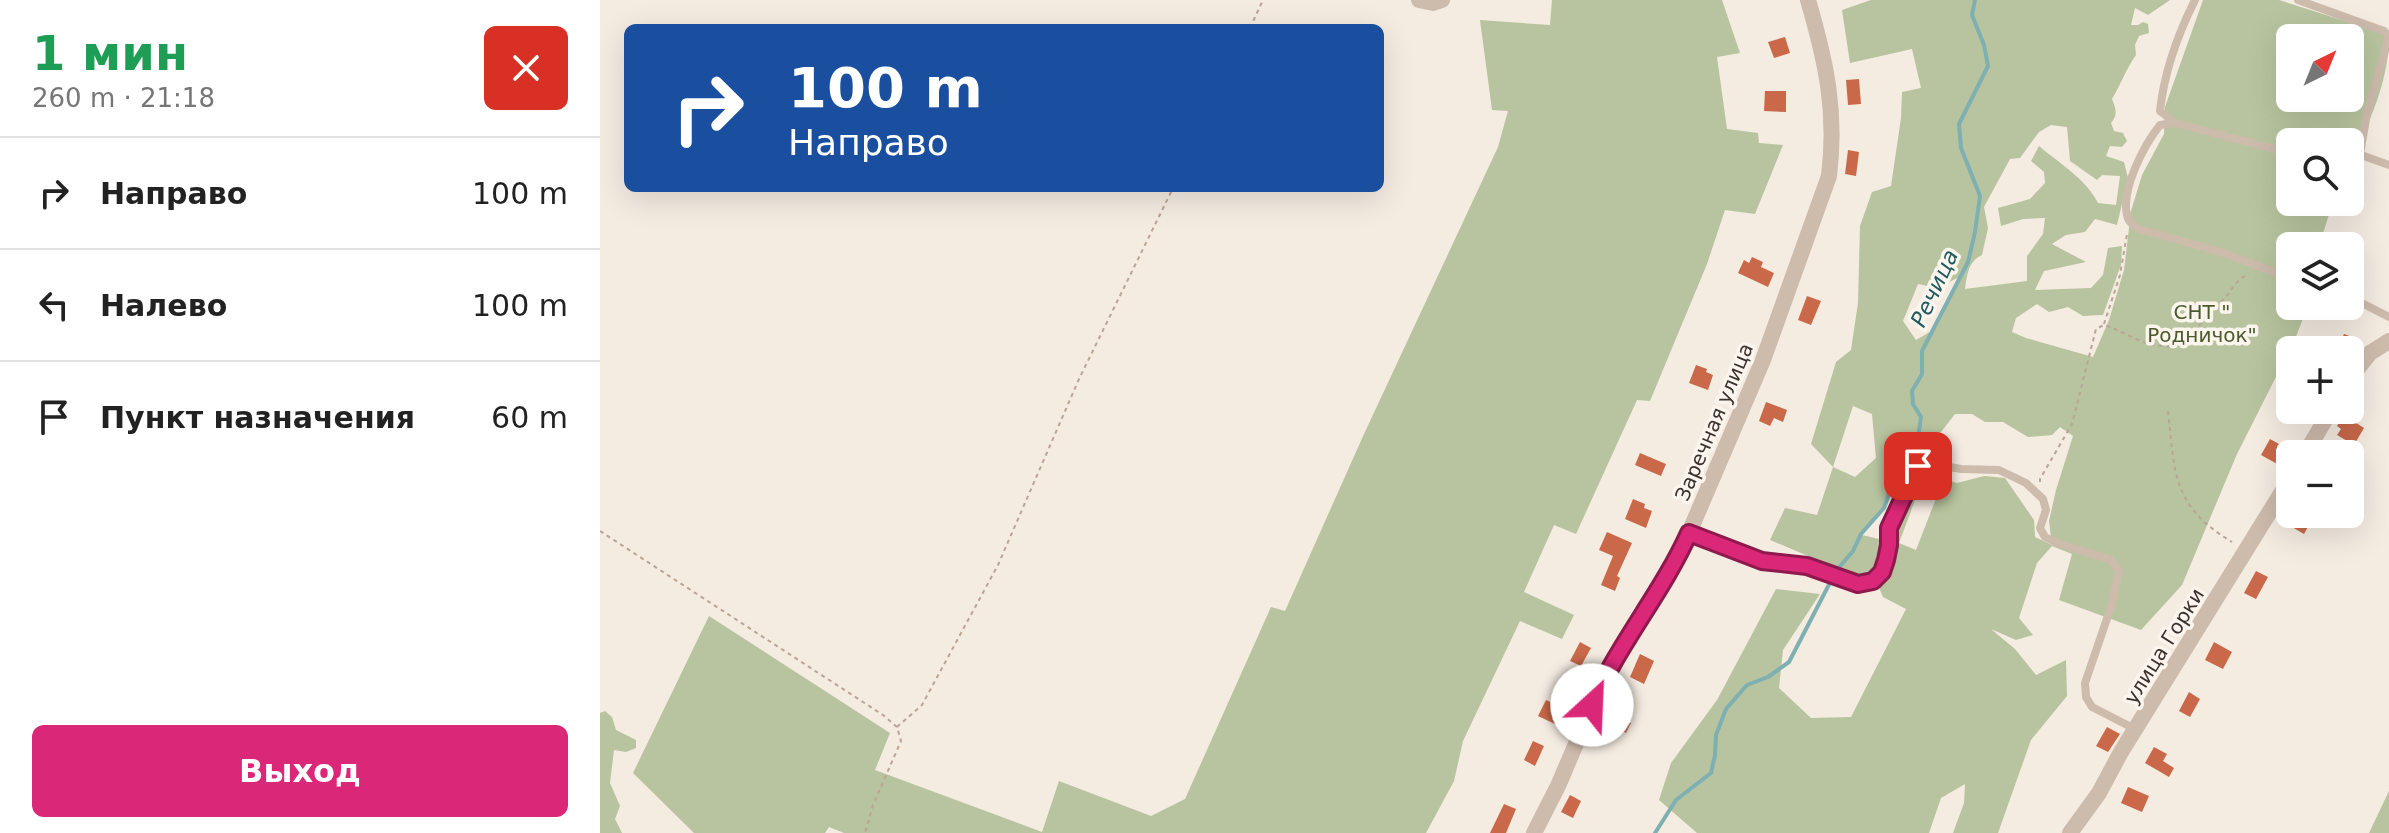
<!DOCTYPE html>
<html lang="ru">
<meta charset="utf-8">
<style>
:root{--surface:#fff;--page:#f2f2f2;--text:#222;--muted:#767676;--line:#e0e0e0;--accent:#db2777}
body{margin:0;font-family:"DejaVu Sans",sans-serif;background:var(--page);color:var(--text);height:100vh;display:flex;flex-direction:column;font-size:30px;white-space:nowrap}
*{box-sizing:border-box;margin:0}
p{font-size:26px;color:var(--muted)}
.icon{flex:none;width:44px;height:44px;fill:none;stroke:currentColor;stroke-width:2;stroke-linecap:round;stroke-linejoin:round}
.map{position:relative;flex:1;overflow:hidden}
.drawer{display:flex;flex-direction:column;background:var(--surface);width:600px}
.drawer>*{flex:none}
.banner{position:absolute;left:24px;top:24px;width:760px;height:168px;border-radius:12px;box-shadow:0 8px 32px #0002;background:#1a4fa0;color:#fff;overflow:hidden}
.needle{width:52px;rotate:43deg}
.buttons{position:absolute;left:1676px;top:24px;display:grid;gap:16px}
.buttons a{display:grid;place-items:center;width:88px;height:88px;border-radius:12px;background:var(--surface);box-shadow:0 8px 32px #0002;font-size:40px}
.pin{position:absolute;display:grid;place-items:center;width:68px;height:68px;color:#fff;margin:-34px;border-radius:16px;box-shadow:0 4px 12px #0006}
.me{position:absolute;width:88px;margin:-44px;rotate:25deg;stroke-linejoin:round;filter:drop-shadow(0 0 6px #0008)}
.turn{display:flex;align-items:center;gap:28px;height:168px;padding:0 32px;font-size:36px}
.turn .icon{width:104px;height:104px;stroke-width:2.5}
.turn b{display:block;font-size:56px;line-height:68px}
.round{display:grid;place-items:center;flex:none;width:84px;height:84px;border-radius:12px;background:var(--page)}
.headline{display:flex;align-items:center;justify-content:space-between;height:136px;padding:0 32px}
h1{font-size:48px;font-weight:700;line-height:60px;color:#1e9e55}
.primary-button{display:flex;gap:16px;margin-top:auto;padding:16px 32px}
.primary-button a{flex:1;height:92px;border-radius:12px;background:var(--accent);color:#fff;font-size:32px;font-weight:700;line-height:92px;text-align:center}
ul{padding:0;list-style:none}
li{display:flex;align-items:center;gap:24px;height:112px;padding:0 32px;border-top:2px solid var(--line)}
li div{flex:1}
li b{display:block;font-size:30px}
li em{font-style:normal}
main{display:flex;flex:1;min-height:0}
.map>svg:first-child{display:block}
.green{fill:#b8c49f;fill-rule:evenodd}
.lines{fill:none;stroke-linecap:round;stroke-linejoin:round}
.stream{stroke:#7eb0b2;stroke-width:4}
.building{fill:#c9694a}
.path{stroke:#b9a595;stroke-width:2;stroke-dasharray:4 4;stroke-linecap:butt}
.lane{stroke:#cdbbac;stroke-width:8}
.street{stroke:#cdbbac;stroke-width:16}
.route-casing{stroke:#8e194d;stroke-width:20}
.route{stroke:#db2777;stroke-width:14}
.labels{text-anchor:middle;stroke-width:7;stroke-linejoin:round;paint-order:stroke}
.park-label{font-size:20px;fill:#4a5a2d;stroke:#fbf5ee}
.street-label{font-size:20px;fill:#3b302b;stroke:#fbf5ee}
.water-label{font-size:22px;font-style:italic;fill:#1e5a5f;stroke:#fbf5ee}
</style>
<main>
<section class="drawer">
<div class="headline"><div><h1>1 мин</h1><p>260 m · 21:18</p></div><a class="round" style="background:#d93025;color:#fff"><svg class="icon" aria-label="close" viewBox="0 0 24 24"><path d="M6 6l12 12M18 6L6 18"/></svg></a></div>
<ul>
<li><svg class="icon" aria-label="right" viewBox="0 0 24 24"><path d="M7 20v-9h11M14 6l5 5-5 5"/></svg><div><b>Направо</b></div><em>100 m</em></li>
<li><svg class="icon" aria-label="left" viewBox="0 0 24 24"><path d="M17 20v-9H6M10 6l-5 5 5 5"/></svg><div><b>Налево</b></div><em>100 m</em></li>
<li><svg class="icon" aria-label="arrive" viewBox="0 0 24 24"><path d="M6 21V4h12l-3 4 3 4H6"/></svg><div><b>Пункт назначения</b></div><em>60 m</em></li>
</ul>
<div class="primary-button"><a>Выход</a></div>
</section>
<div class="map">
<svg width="1789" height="833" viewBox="0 0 1789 833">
<rect width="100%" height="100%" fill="#f4ebe1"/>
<!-- green -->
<g class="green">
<polygon points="952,0 1122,0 1140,53 1117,57 1127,129 1158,133 1159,143 1183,145 1155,214 1125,210 1107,264 1050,401 1037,400 976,534 954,525 924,592 974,615 962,639 920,621 863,741 854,781 826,833 244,833 229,827 225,833 94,833 33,773 109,616 290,733 275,770 442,832 459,781 551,816 585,799 671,607 685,611 764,434 898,147 908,111 892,110 880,20 950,25"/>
<path d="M1271 0H1570L1548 15 1535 8 1531 25H1538L1543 22 1548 24 1549 33 1539 36 1535 45 1536 55C1526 69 1521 84 1512 99 1516 109 1518 115 1511 123L1514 131 1523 133 1527 141 1522 147 1510 146 1506 156 1524 162 1528 178 1517 225 1495 219 1485 232 1466 235 1452 244 1486 262 1444 271 1435 290 1491 288 1503 275 1508 248 1522 246 1521 265 1503 315 1483 316 1468 307 1449 312 1437 304 1416 318 1412 332 1426 338 1493 357 1509 320 1524 270 1531 211 1542 175 1564 134 1565 107 1603 0H1679L1789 35C1789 81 1770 121 1750 162V142H1690V202H1733L1719 246H1690V306H1708L1695 339 1637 454 1582 585 1541 630 1459 600 1472 554 1452 546 1437 563 1419 618 1433 635 1416 640 1391 629 1415 649 1436 675 1466 660 1467 696 1431 740 1398 833H1353L1364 803 1365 784 1341 798 1329 833H1097L1059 800 1071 763 1117 700 1176 589 1220 594 1183 650 1179 688 1211 718 1251 717 1306 609 1283 597 1275 578 1258 577 1170 540 1185 508 1217 515 1233 467 1211 444 1236 362 1251 350 1258 303 1260 226 1272 192 1291 186 1301 118 1302 92 1321 88 1312 49 1250 63 1242 10ZM1690 38H1750V98H1690ZM1451 125 1467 127 1470 161 1497 180 1502 175 1520 176 1516 205 1498 203C1487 180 1459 163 1439 146L1431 161 1444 172 1445 183 1430 199 1398 208 1401 226 1423 219 1445 218 1443 234 1427 256V281L1365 289C1367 276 1368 261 1382 255L1388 228 1384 207 1410 159 1420 158 1439 132ZM1359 277 1335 329 1316 340 1303 321 1318 284 1338 288ZM1253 406 1272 414 1276 458 1255 477 1233 467ZM1355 414H1372L1385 422H1403L1428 437 1452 435 1460 427 1473 436 1456 490 1449 521 1452 545 1435 537 1434 520 1405 478 1384 476 1357 483 1320 471 1311 485 1337 496 1316 550 1299 543 1317 495 1308 491 1286 534 1288 549 1279 539 1262 535 1284 508 1290 491 1299 494 1325 437 1341 432Z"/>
<polygon points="5,711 12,717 16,730 36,740 36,748 26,752 14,750 10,783 20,806 15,819 22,833 0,833 0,713"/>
<polygon points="1789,791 1789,833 1769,833"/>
</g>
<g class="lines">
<!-- stream -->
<polyline class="stream" points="1055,833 1076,800 1111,773 1115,755 1116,735 1126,709 1147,685 1168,677 1189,662 1236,571 1253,551 1261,534 1284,508 1290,491 1286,479 1287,467 1298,462 1311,451 1319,431 1321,417 1313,404 1312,391 1322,374 1322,351 1368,262 1375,232 1380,196 1361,148 1359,124 1388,66 1384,45 1372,15 1375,0"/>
</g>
<!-- building -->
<g class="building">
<polygon points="1185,37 1190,53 1174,58 1168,42"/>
<polygon points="1259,79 1261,104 1248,105 1246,80"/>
<polygon points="1165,91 1186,91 1186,112 1164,111"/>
<polygon points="1248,150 1259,152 1256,176 1245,174"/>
<polygon points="1152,257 1163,262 1161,267 1174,273 1168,287 1138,273 1144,260 1149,263"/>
<polygon points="1207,296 1221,301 1211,325 1198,320"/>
<polygon points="1744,334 1757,339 1752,350 1737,350"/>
<polygon points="1096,365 1107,369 1106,372 1113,375 1108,390 1089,383"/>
<polygon points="1166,402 1187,410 1183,422 1174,418 1170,426 1159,421"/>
<polygon points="1744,415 1764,428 1754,445 1737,435 1741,429 1737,426"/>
<polygon points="1670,439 1688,449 1679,465 1661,455"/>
<polygon points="1040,453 1066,464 1061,476 1035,465"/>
<polygon points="1033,499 1045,504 1044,508 1052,511 1046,528 1025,519"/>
<polygon points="1699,514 1715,514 1704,534 1692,527"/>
<polygon points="1007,532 1032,543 1017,576 1020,578 1015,591 1001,585 1013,556 999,550"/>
<polygon points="1656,571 1668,577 1656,599 1644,593"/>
<polygon points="980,642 991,648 981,666 970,661"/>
<polygon points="1614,642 1632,652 1623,669 1605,660"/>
<polygon points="1040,654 1054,661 1044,684 1030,677"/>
<polygon points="1541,671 1554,677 1546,690 1535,685"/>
<polygon points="1589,692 1600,699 1590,717 1579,711"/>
<polygon points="946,700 963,708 955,724 938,716"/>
<polygon points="1013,715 1031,723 1026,733 1009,725"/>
<polygon points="1507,727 1520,734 1508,752 1496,746"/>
<polygon points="933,741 944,746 935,766 924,760"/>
<polygon points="1554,747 1567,754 1563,761 1574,768 1569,777 1545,763"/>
<polygon points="1528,787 1549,796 1542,812 1521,803"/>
<polygon points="970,795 981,801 973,818 961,812"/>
<polygon points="904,804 916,809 906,833 890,833"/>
</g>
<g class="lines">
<!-- path -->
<g class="path">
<polyline points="650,28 663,0"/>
<polyline points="1504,324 1520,275 1527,234"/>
<path d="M1568 411C1575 474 1572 506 1632 542"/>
<path d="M1440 482V479L1472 424 1496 329 1504 325C1522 330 1536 342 1555 345 1561 346 1569 347 1574 346 1586 342 1613 310 1624 299 1633 289 1635 280 1649 274"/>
<polyline points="0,531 283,715 297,727 301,741 273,805 265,833"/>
<polyline points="297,727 322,705 398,565 479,379 573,188"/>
</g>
<!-- lane -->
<g class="lane">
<polyline points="1698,0 1784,31 1789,37 1767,113 1760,154"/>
<path d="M1575 123 1560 111C1564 73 1578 34 1595 0"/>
<polyline points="1750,151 1789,165"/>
<path d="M1690 153 1575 123 1560 125C1544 145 1521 189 1527 215 1528 222 1533 225 1539 229L1621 252 1690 278"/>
<polyline points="1750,297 1789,317"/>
<polyline points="1089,533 1162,561 1207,566 1258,584 1273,581 1282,572 1286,560 1289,545 1289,528 1318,466 1332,464 1361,469 1399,470 1426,483 1443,499 1446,510 1440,528 1445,537 1455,542 1511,560 1519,571 1512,604 1485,683 1486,697 1492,707 1535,729"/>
</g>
<!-- street -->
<g class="street">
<polyline points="819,0 833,3 842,0"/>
<polyline points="1750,378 1770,353 1789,341"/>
<polyline points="1705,454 1731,410"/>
<path d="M934 833 958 786 1004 678 1077 561 1163 360 1229 176C1237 111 1226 62 1208 0"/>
<polyline points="1470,833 1499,793 1521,752 1690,479"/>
</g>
</g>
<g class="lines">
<!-- route casing -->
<g class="route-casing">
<path id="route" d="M992 705C1018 644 1062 593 1089 533L1162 561 1207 566 1258 584 1273 581 1282 572 1286 560 1289 545V528L1318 466"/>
</g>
<!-- route -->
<use href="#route" class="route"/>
</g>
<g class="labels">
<!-- park labels -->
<g class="park-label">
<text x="1602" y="319">СНТ "<tspan x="1602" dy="23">Родничок"</tspan></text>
</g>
<!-- street labels -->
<g class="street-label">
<text transform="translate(1114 422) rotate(-67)" y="7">Заречная улица</text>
<text transform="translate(1564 646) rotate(-58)" y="7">улица Горки</text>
</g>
<!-- water labels -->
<g class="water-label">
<text transform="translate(1334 288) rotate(-65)" y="8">Речица</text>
</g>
</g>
</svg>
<div class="buttons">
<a><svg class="needle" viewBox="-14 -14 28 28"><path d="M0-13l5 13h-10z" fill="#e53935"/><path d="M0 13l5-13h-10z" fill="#767676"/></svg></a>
<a><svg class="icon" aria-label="search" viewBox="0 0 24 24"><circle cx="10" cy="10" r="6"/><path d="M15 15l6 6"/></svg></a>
<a><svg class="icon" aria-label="layers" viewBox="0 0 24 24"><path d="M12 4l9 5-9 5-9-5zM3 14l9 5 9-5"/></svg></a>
<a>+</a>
<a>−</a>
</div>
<div class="pin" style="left:1318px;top:466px;background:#d93025"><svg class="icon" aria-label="arrive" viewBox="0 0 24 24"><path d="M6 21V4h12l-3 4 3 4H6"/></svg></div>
<svg class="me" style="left:992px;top:705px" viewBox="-20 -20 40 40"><circle r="19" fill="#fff"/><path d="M0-13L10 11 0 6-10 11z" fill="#db2777"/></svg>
<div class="banner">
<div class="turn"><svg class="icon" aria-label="right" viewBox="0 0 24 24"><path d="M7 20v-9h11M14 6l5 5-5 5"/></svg><div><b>100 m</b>Направо</div></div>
</div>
</div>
</main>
